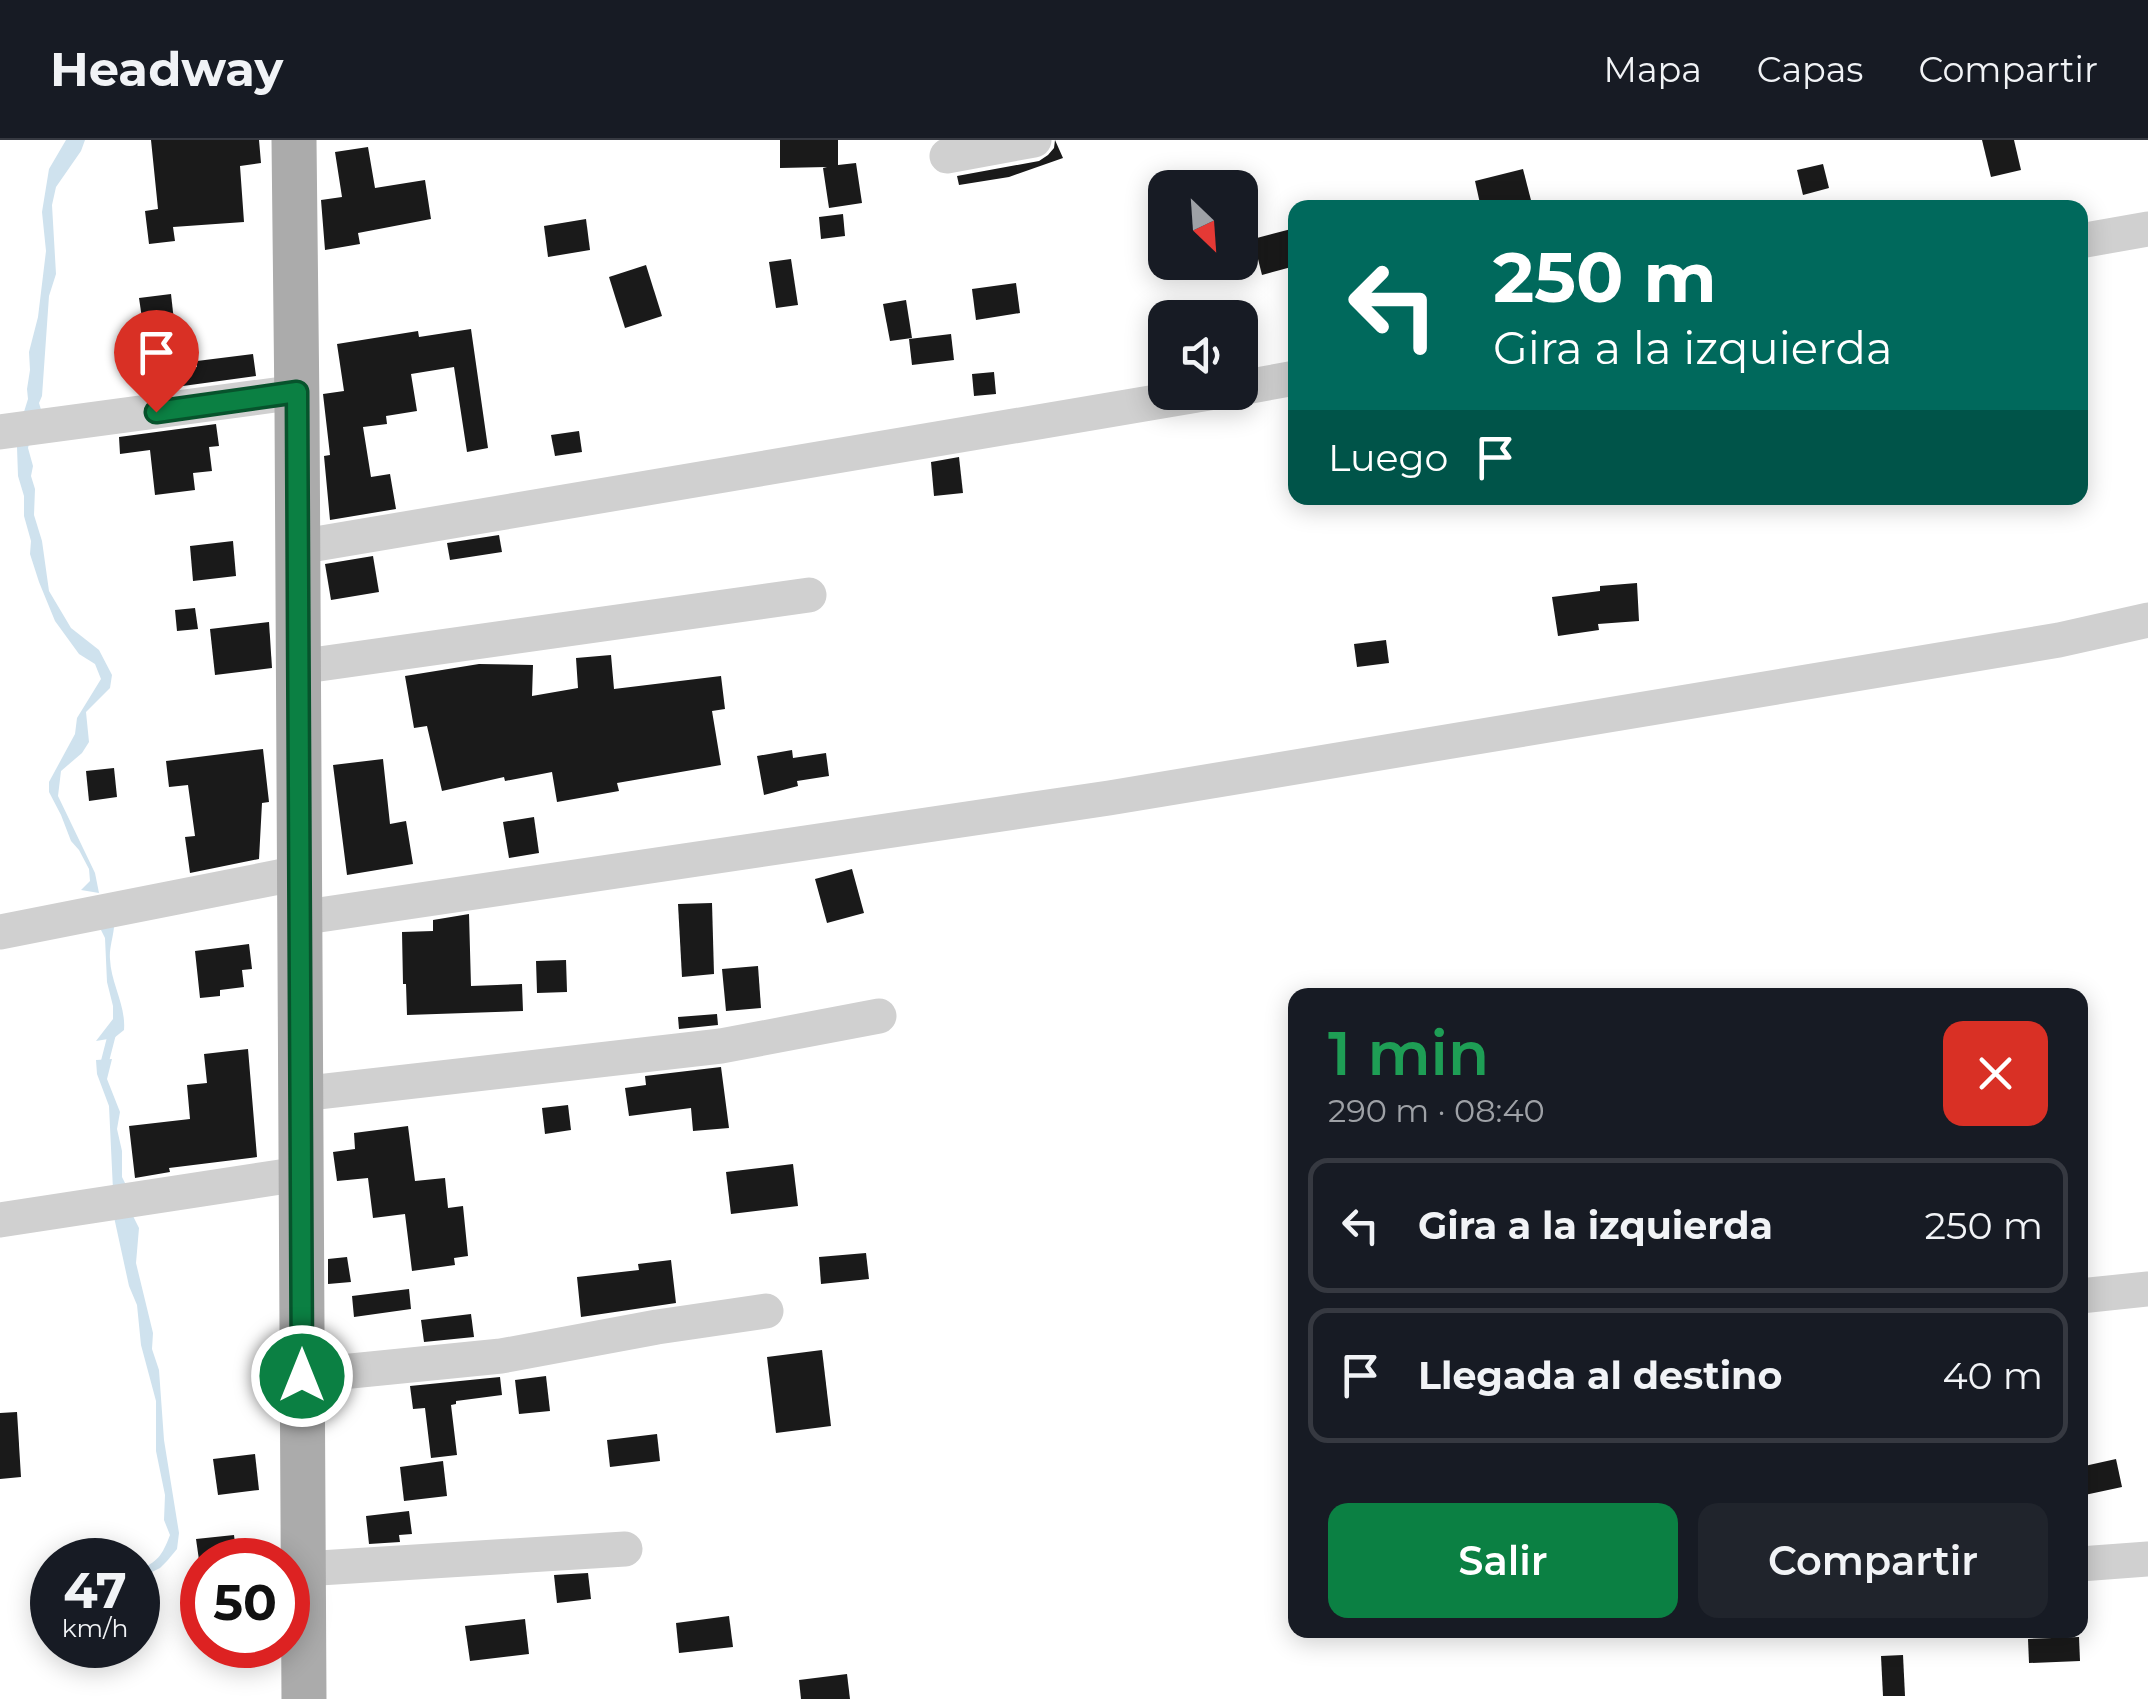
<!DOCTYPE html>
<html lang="es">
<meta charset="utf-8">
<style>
:root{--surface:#171b24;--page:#20242c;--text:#f1f3f6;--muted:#9ea1a6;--line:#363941;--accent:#0b8043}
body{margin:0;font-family:Montserrat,sans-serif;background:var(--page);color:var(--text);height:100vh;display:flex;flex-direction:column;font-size:38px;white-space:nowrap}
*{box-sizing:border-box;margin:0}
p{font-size:32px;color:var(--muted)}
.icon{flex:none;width:55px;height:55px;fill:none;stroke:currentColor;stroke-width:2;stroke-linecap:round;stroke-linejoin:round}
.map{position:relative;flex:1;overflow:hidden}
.panel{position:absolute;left:1288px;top:848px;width:800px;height:650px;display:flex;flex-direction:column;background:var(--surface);border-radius:20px;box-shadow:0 5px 25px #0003}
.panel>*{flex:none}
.top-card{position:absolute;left:1288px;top:60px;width:800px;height:305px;border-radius:20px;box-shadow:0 5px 25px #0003;background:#00695c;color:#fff;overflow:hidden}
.needle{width:65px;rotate:155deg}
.fabs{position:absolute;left:1148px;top:30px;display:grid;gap:20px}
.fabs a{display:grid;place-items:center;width:110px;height:110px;border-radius:20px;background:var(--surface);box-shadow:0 5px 25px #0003;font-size:50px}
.speed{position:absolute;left:30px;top:1398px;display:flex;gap:20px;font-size:50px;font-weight:700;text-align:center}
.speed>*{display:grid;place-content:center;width:130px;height:130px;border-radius:50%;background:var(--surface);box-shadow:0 5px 25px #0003;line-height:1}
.speed small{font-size:25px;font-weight:400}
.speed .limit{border:15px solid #d22;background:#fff;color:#111}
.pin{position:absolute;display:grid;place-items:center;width:85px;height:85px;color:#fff;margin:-102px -42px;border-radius:50% 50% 50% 0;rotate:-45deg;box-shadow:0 0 10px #0007}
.pin .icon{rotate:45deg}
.me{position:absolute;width:110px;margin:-55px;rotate:0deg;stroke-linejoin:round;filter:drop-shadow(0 0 8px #0008)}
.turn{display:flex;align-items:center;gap:35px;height:210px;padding:0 40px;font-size:45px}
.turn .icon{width:130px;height:130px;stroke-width:2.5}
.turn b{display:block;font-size:70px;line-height:85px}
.then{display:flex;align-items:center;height:95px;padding:0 40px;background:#0003;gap:20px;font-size:38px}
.round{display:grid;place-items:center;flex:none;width:105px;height:105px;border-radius:20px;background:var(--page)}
.head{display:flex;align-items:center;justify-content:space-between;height:170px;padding:0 40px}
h1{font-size:60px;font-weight:600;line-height:75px;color:#1e9e55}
.action{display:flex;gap:20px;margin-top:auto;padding:20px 40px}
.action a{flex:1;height:115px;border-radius:20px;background:var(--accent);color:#fff;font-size:40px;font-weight:600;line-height:115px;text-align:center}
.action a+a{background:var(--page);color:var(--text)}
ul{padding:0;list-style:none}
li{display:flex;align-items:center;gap:30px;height:135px;margin:0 20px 15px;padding:0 20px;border:5px solid var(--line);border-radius:20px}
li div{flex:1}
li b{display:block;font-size:38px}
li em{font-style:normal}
header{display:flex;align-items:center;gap:60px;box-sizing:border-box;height:140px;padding:0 50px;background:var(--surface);border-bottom:2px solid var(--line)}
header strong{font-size:48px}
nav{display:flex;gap:55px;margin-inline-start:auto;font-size:35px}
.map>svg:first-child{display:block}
.water{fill:#cfe2ee}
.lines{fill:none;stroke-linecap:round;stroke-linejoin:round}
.stream{stroke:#cfe2ee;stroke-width:8}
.building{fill:#1a1a1a}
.minor{stroke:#d0d0d0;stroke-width:35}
.major{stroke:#ababab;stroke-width:45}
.route-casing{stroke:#07532c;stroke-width:25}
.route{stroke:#0b8043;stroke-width:18}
</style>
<header>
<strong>Headway</strong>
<nav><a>Mapa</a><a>Capas</a><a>Compartir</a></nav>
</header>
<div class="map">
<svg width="2148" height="1559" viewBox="0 0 2148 1559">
<rect width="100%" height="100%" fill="#fff"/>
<!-- water -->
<g class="water">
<polygon points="66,0 85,0 81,11 56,47 52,65 56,134 49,156 42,256 39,263 42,273 23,275 28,259 27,249 30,230 29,212 38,177 46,111 42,72 49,29"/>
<polygon points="31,296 28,308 33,326 31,336 35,349 34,375 42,401 49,451 71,488 99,510 112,535 110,548 86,572 89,602 82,613 61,631 58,656 95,733 99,753 81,750 90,741 89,729 79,710 71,701 61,675 49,652 49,642 75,594 77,578 101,539 95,524 79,514 55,481 39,442 30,414 31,401 24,376 24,356 18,336 17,307"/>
<path d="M95 778 114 787C113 798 109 809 110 819 111 844 126 865 124 890L114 898 96 901 113 879V866L107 842 105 798Z"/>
<polygon points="112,919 107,939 120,972 117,989 122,1011 122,1037 126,1045 113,1050 109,966 97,934 96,920"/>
<path d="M133 1076 139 1088 136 1123 153 1193 152 1209 159 1230 164 1300 179 1393 177 1409 167 1421 160 1428 138 1439V1431C158 1421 162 1416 170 1395L164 1380 165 1355 156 1311V1261L141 1205 137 1165 129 1146 114 1077Z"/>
</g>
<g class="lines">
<!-- stream -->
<polyline class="stream" points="104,925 113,890"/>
</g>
<!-- building -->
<g class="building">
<polygon points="151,0 259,0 261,23 240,26 244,82 173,87 175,101 149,104 145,71 158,69"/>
<polygon points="780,0 838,0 838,25 856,23 862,63 829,68 823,28 827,27 780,28"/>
<polygon points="1055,0 1063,18 1009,37 959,45 957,36 1039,21 1048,15 1054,8"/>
<polygon points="1982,0 2014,0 2021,30 1991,37"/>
<polygon points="368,7 375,48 425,40 431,79 358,93 360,104 325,110 321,60 342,57 335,12"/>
<polygon points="1823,24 1829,48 1803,55 1797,30"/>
<polygon points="1523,29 1533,68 1481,68 1475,41"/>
<polygon points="843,74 845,96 821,99 819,77"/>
<polygon points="586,79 590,110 548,117 544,86"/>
<polygon points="1295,88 1295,126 1262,135 1253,99"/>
<polygon points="791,119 798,165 776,168 769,122"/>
<polygon points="646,125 662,176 625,188 609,137"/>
<polygon points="1016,143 1020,173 976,180 972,149"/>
<polygon points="171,154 174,181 143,185 139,158"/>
<polygon points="906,160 912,198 890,201 883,164"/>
<polygon points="471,189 488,308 467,312 454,227 411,234 417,271 386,276 387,284 363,287 371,337 390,334 396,369 330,380 324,316 330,315 323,254 344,251 337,204 418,191 419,197"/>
<polygon points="951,194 954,220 912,225 909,199"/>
<polygon points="253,214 256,236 161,249 159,232 197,227 197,221"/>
<polygon points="994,232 996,254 974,256 972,234"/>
<polygon points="216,284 219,306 209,307 212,331 193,333 195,350 155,355 150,310 120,314 119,297"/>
<polygon points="579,291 582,312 555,316 551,295"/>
<polygon points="959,317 963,353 934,356 931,322"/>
<polygon points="499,395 502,412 450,420 447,403"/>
<polygon points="233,401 236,436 193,441 190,406"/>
<polygon points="373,416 379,452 331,460 325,424"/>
<polygon points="1637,443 1639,481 1598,484 1599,490 1558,496 1552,457 1600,451 1600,446"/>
<polygon points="195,468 198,489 177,491 175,470"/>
<polygon points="269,482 272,528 215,535 210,489"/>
<polygon points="1386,500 1389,523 1357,527 1354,504"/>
<polygon points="611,515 614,549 721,536 725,569 712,571 721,625 617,643 619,651 557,662 552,632 505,641 504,637 442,651 427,586 414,588 405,536 479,524 533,525 532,556 578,548 576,518"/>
<polygon points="263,609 269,662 262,663 259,719 190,733 185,697 195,696 188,645 169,647 166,621"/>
<polygon points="792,610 793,618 826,613 829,636 797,641 798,646 764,655 757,616"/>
<polygon points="383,619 390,684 406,681 413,724 347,735 333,625"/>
<polygon points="114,628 117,657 89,661 86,631"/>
<polygon points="534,677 539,713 509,718 503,682"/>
<polygon points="852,729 864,773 827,783 815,739"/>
<polygon points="712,763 714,834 682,837 678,764"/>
<polygon points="469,774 471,846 522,844 523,871 407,875 406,844 403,844 402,792 433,791 433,780"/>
<polygon points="249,804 252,829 242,830 244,847 220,850 220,856 200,858 195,811"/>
<polygon points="566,820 567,852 537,853 536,821"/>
<polygon points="758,826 761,868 726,871 722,829"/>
<polygon points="717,874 718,885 679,889 678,877"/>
<polygon points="248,909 257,1017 169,1028 170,1032 135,1038 129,986 190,979 187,945 207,943 204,914"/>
<polygon points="721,927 729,988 693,991 691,968 629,976 625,948 646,945 645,936"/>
<polygon points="568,965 571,990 545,994 542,968"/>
<polygon points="408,986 415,1041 445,1038 448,1068 463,1066 468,1116 454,1118 455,1125 412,1131 405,1074 373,1078 368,1038 337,1041 333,1012 355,1009 354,993"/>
<polygon points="793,1024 798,1066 731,1074 726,1032"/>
<polygon points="866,1113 869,1139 821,1144 819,1117"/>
<polygon points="347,1117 351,1142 328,1144 328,1119"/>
<polygon points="671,1120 676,1163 581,1177 577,1137 639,1130 638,1124"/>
<polygon points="409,1149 411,1169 354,1177 352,1156"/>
<polygon points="471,1174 474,1197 424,1202 421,1180"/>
<polygon points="822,1210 831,1286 776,1293 767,1217"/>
<polygon points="546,1236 550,1271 519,1274 515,1240"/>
<polygon points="500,1237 502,1255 456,1261 456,1264 451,1265 457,1315 431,1318 425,1268 413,1269 410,1246"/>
<polygon points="17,1272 21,1337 0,1339 0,1273"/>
<polygon points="657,1294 660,1321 610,1327 607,1300"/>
<polygon points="255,1314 259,1350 218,1355 213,1319"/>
<polygon points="2116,1319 2122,1347 2080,1356 2080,1327"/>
<polygon points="443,1321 447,1356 404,1361 400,1327"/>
<polygon points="409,1371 412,1394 399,1395 400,1402 369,1404 366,1376"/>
<polygon points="234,1395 237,1420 199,1420 196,1399"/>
<polygon points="588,1433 591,1459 557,1463 554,1435"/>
<polygon points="729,1476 733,1507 679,1513 676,1483"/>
<polygon points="525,1479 529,1514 470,1521 465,1486"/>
<polygon points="2079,1497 2080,1521 2029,1523 2028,1499"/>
<polygon points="1903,1515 1905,1556 1883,1556 1881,1516"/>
<polygon points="847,1534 850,1559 801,1559 799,1540"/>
</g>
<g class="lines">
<!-- minor -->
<g class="minor">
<polyline points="947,16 1034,0"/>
<polyline points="2080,101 2148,89"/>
<polyline points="1240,248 1295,238"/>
<polyline points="0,292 297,252"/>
<polyline points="298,407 1215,252"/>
<polyline points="298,527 809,455"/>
<polyline points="299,778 1109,658 2059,500 2148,480"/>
<polyline points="0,792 299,733"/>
<polyline points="300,954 721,906 879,876"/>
<polyline points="0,1080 300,1034"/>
<polyline points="2080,1156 2148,1149"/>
<polyline points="301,1236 501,1216 657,1187 766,1171"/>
<polyline points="2080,1424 2148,1419"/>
<polyline points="303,1429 625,1409"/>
</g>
<!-- major -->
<polyline class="major" points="294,0 297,269 304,1559"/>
</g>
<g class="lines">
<!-- route casing -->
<g class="route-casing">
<polyline id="route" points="156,272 297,252 302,1236"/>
</g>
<!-- route -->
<use href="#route" class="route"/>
</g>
</svg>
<div class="fabs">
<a><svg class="needle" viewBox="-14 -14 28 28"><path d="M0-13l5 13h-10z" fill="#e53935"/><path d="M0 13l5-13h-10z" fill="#9ea1a6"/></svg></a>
<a><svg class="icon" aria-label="sound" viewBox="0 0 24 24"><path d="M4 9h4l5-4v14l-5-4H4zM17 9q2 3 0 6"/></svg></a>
</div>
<div class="speed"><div>47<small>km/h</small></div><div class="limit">50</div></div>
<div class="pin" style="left:156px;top:272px;background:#d93025"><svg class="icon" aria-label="arrive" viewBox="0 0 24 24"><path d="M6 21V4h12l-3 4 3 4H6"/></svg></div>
<svg class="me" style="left:302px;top:1236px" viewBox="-20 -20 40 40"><circle r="17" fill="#0b8043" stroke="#fff" stroke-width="3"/><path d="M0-11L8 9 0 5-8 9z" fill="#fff"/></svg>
<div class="top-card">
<div class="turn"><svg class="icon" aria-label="left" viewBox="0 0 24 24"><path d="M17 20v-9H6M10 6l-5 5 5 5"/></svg><div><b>250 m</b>Gira a la izquierda</div></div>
<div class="then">Luego<svg class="icon" aria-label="arrive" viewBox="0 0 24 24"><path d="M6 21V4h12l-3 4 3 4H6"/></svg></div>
</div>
<section class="panel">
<div class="head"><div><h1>1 min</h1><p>290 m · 08:40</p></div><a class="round" style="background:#d93025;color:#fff"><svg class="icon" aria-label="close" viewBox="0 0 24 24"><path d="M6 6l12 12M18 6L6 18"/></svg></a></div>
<ul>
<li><svg class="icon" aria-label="left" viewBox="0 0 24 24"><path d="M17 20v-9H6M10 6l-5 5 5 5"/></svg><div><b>Gira a la izquierda</b></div><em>250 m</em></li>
<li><svg class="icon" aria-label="arrive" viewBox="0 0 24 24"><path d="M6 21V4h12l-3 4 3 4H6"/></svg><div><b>Llegada al destino</b></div><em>40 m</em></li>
</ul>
<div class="action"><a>Salir</a><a>Compartir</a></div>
</section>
</div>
